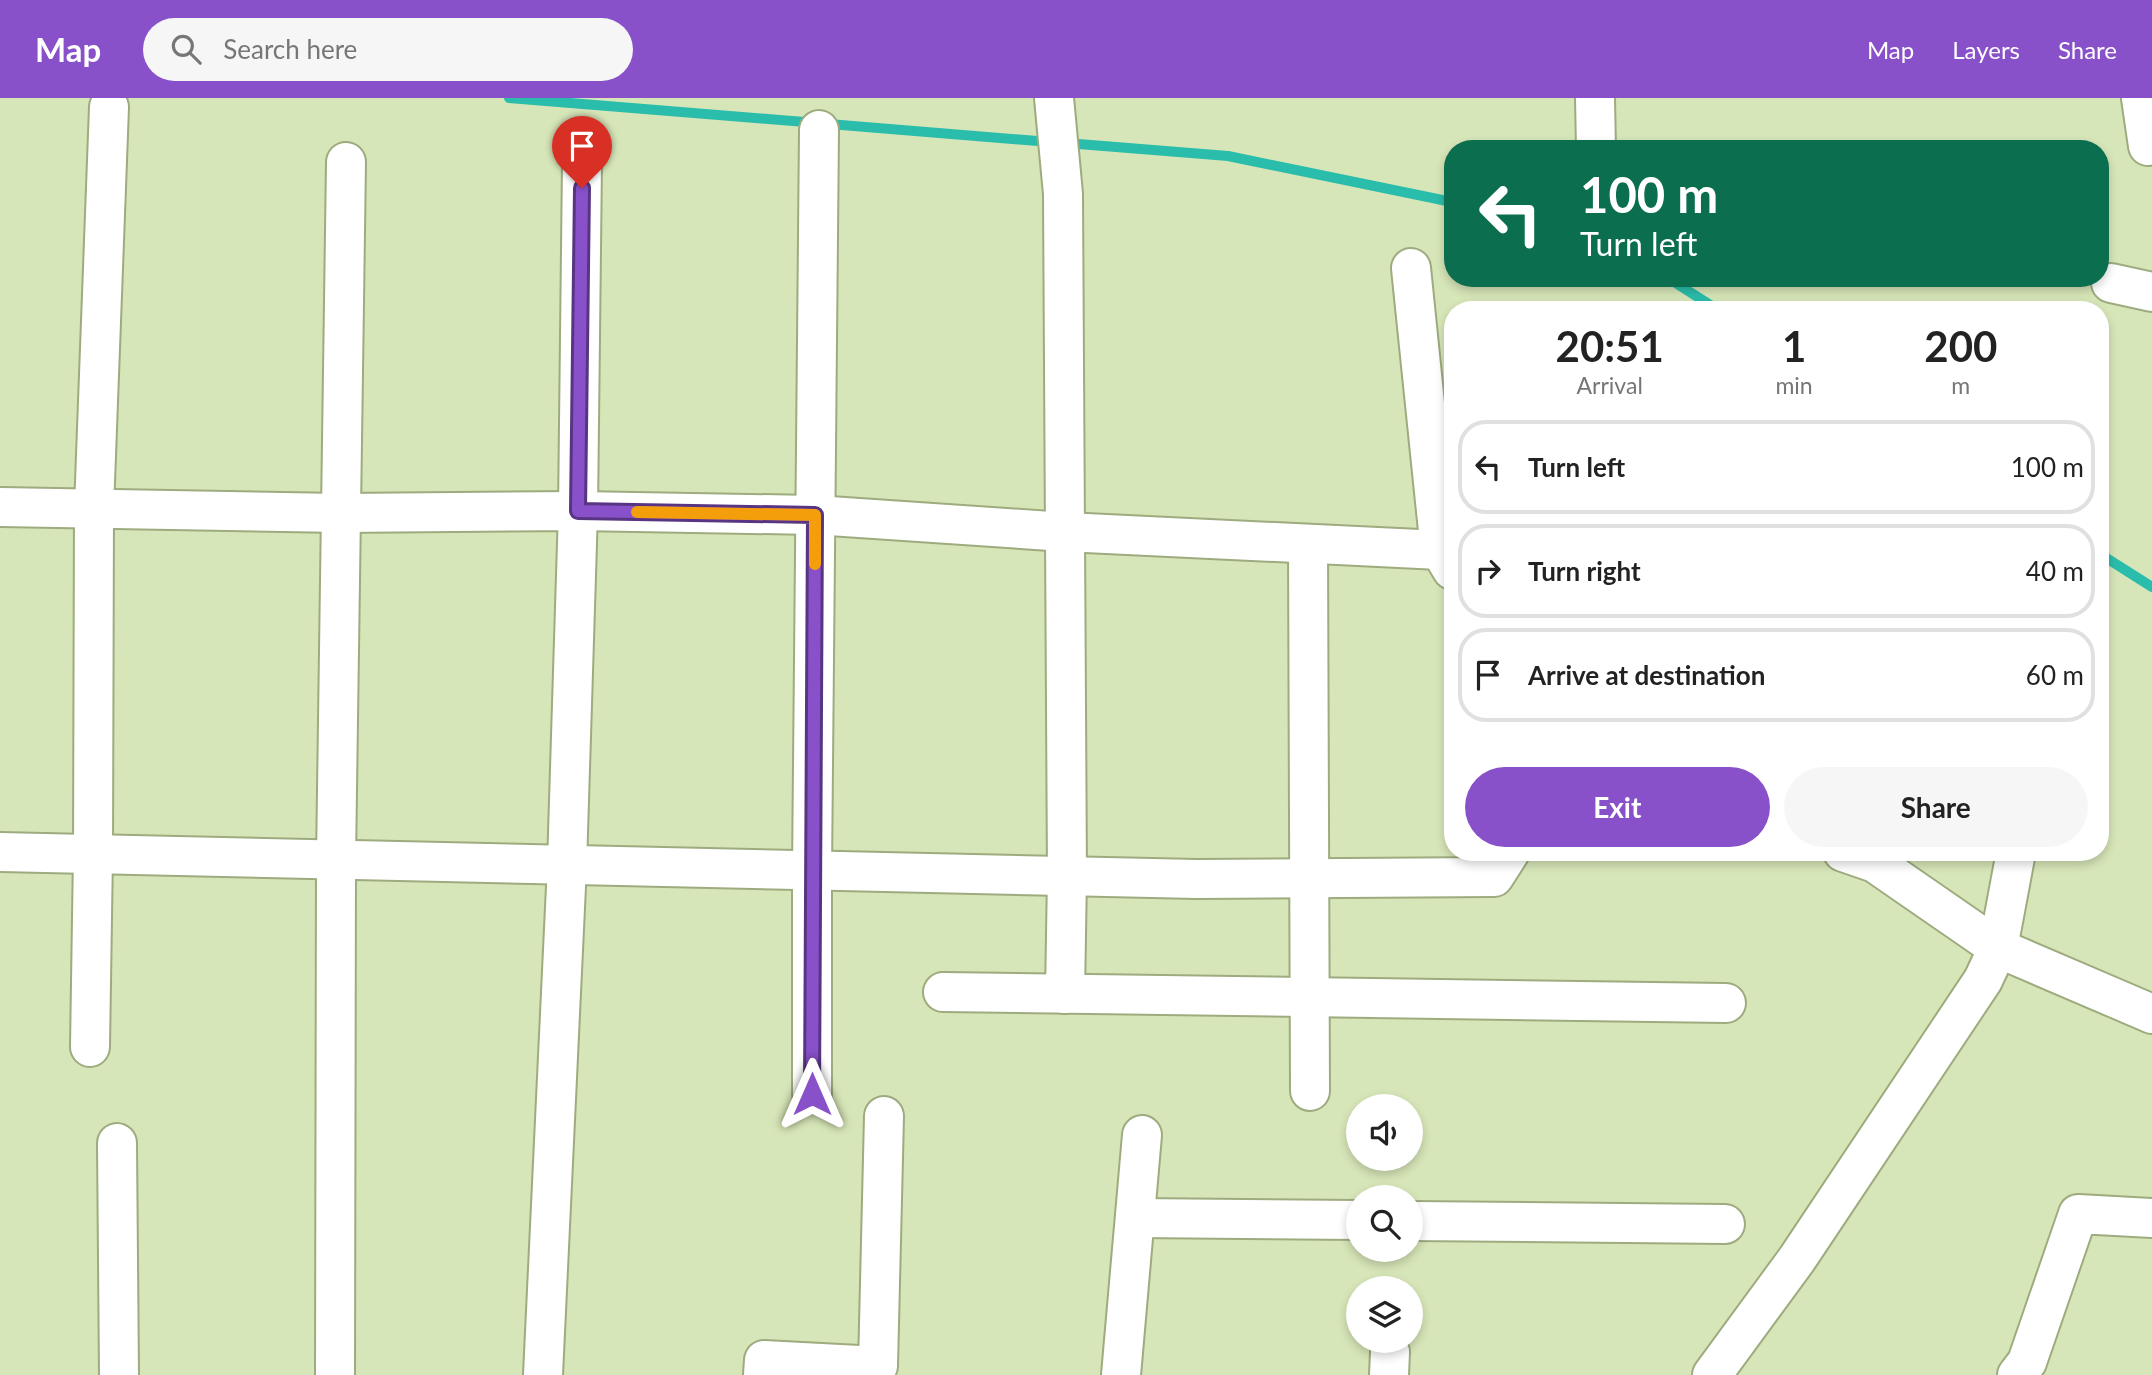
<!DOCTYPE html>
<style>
:root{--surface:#fff;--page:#f6f6f6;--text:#222;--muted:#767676;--line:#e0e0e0;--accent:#8851c9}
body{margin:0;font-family:Lato,sans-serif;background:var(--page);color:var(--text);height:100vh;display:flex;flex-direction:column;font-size:26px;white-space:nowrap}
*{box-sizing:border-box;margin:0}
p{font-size:23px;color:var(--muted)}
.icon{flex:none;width:38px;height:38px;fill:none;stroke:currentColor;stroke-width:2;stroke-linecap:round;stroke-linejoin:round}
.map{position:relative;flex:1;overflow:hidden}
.sheet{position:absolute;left:1444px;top:203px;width:665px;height:560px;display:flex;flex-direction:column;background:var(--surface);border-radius:28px;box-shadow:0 4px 10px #0003}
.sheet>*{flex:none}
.top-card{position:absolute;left:1444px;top:42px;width:665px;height:147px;border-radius:28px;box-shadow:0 4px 10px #0003;background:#0b6e4f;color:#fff;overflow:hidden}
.tools{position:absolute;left:1346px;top:996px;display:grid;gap:14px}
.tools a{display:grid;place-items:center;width:77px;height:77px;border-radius:50%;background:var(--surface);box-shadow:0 4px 10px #0003;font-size:35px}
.pin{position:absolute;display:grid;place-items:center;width:60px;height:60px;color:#fff;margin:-72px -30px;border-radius:50% 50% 50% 0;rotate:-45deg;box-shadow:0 0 7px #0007}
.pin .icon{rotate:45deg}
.me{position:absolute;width:77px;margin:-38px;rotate:0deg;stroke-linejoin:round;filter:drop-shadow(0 0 5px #0008)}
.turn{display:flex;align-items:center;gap:24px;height:147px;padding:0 21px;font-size:32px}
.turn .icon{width:91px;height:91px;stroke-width:2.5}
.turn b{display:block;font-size:49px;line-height:60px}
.eta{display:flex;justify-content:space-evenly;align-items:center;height:119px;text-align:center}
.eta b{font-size:42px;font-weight:700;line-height:49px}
.action{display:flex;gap:14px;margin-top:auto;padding:14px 21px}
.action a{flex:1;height:80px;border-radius:42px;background:var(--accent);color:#fff;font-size:28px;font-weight:700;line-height:80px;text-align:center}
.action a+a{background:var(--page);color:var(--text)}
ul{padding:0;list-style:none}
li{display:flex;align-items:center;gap:21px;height:94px;margin:0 14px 10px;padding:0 7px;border:4px solid var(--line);border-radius:28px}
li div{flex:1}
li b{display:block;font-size:26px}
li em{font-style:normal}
header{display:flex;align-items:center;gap:42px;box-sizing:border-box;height:98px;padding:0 35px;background:var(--accent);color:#fff}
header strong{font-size:33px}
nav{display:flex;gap:38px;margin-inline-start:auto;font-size:24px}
.search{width:490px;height:63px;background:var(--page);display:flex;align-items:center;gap:18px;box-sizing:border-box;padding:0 24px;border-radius:38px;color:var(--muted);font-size:26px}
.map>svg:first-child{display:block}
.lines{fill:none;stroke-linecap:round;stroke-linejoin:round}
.stream{stroke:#2bbdab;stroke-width:10}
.street-casing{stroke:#9dab7f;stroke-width:42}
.street{stroke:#fff;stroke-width:38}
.route-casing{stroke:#583583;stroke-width:18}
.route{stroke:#8851c9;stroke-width:12}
.slow{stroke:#f59e0b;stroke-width:12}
</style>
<header>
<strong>Map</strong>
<div class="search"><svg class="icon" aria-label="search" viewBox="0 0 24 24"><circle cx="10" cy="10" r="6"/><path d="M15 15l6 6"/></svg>Search here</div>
<nav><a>Map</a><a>Layers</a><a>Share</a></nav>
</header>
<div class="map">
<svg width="2152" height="1277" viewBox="0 0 2152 1277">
<rect width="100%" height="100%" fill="#d7e6b8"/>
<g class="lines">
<!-- stream -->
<g class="stream">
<polyline points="509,0 1050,44"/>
<polyline points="1066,45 1228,58 1452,104"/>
<polyline points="1668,180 1718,212"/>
<polyline points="2100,456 2152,489"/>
</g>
<!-- street casing -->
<g class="street-casing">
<g id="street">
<polyline points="1054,0 1063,96 1067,778 1065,896"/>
<polyline points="1595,0 1596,51"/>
<polyline points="2141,0 2148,48"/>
<polyline points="1411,170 1440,452 1452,472"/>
<polyline points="2111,185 2152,194"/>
<polyline points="0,409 341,415 578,413 815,417 1065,434 1440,452"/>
<polyline points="1308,446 1310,993"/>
<polyline points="0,754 1197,781 1494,779 1510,754"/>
<polyline points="1843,754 1875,765 1998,850 2152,916"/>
<polyline points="943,894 1726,905"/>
<polyline points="90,949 93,756 94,411 109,9"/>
<polyline points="812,996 812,773 819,32"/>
<polyline points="117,1045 119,1277"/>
<polyline points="1135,1120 1358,1122"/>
<polyline points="1410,1123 1725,1126"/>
<polyline points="335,1277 336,762 346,64"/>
<polyline points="543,1277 567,767 578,413 582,64"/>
<polyline points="763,1277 764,1262 878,1268 884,1018"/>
<polyline points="1121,1277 1142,1037"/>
<polyline points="1389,1277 1390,1254"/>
<polyline points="1712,1277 1797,1161 1983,882 1998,850 2016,754"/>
<polyline points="2017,1277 2027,1264 2078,1116 2152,1120"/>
</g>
</g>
<!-- street -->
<use href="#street" class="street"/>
</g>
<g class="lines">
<!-- route casing -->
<g class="route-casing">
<polyline id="route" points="582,90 578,413 815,417 812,996"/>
</g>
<!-- route -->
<use href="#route" class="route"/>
<!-- slow -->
<polyline class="slow" points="637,414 815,417 815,466"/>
</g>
</svg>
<div class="tools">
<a><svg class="icon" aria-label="sound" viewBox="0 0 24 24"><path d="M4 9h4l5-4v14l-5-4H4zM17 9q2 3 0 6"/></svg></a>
<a><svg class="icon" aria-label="search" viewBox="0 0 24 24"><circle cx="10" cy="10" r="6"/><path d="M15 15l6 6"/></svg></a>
<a><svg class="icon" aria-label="layers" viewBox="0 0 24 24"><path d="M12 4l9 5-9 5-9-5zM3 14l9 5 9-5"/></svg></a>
</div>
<div class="pin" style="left:582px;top:90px;background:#d93025"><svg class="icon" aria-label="arrive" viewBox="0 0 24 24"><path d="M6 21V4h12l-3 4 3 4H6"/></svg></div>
<svg class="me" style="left:812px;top:996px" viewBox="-20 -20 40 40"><path d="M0-17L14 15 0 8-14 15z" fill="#8851c9" stroke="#fff" stroke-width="4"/></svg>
<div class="top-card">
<div class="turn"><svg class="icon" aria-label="left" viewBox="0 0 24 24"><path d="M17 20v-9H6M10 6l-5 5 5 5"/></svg><div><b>100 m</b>Turn left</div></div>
</div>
<section class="sheet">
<div class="eta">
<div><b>20:51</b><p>Arrival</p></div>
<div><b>1</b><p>min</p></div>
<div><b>200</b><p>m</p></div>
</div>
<ul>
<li><svg class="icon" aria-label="left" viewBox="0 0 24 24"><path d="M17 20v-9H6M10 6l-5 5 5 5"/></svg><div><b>Turn left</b></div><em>100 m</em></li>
<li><svg class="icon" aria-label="right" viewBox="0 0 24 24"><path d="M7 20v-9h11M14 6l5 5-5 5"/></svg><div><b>Turn right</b></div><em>40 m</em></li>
<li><svg class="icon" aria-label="arrive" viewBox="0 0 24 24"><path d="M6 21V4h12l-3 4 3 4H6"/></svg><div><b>Arrive at destination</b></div><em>60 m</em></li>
</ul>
<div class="action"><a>Exit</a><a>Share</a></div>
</section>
</div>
